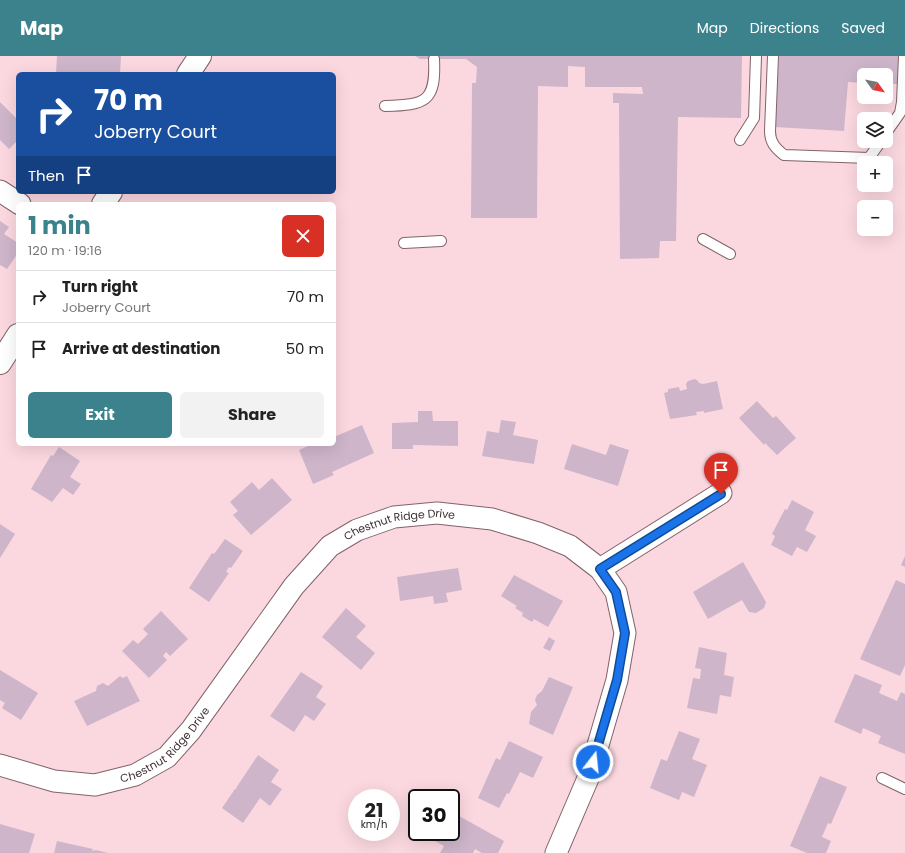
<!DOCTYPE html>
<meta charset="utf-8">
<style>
:root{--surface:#fff;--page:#f2f2f2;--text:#222;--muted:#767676;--line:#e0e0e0;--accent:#3b828c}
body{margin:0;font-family:Poppins,sans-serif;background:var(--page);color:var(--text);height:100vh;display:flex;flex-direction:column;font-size:15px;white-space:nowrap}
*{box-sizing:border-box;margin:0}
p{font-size:13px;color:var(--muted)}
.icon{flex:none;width:22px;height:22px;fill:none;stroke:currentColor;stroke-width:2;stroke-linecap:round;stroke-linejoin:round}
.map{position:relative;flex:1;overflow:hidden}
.panel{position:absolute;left:16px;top:146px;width:320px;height:244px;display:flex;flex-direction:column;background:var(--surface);border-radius:6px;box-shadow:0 4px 16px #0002}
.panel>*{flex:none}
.top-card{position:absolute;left:16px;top:16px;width:320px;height:122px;border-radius:6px;box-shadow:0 4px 16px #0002;background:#1a4fa0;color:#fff;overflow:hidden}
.needle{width:26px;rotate:123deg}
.tools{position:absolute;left:857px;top:12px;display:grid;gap:8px}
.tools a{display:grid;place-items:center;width:36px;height:36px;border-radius:6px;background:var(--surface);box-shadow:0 4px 16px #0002;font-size:20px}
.speed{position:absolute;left:348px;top:733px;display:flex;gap:8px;font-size:20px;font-weight:700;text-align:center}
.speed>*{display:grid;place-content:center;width:52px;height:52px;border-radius:50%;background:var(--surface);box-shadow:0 4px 16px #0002;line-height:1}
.speed small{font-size:10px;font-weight:400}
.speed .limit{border:2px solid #111;border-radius:6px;background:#fff;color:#111}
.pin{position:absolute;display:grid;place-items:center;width:34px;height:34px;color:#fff;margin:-41px -17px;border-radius:50% 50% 50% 0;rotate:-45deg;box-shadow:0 0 4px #0007}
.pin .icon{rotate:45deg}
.me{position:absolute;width:44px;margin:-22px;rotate:16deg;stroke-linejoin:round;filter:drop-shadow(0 0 3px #0008)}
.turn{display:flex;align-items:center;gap:14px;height:84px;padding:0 12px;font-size:18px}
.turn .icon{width:52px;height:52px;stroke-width:2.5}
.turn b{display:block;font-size:28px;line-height:34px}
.then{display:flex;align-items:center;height:38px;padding:0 12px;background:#0003;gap:8px;font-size:15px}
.round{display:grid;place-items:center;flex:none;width:42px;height:42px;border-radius:6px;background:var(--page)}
.summary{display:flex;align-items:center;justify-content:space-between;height:68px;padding:0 12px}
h1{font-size:24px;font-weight:700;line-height:30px;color:var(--accent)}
.button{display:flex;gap:8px;margin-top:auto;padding:8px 12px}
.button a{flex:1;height:46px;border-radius:6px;background:var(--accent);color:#fff;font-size:16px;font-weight:700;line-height:46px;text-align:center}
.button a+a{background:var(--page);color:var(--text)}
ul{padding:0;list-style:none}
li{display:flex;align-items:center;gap:12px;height:52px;padding:0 12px;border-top:1px solid var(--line)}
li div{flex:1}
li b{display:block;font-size:15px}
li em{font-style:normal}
header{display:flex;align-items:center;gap:24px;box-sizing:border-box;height:56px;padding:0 20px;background:var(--accent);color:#fff}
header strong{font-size:19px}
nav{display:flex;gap:22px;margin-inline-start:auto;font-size:14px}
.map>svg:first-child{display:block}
.building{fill:#ceb5ca}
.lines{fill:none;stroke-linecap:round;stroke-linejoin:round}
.lane-casing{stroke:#82636a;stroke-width:12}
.street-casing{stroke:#82636a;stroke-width:23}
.secondary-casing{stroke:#82636a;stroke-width:24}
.lane{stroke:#fff;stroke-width:10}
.street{stroke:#fff;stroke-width:21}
.secondary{stroke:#fff;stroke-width:22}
.route-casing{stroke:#114b97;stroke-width:10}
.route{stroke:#1a73e8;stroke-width:7}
.labels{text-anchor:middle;stroke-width:3;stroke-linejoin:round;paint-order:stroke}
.street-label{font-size:11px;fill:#3e3134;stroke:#fbd8e0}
</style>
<header>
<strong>Map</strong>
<nav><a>Map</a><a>Directions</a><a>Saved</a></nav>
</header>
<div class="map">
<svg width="905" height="797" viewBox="0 0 905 797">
<rect width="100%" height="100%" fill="#fbd8e0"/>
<!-- building -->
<g class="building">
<polygon points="57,0 121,0 120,18 56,17"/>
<polygon points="415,0 742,0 741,62 678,61 676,185 660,185 659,202 620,203 619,47 613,47 613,37 643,38 642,31 585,31 585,11 568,10 568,31 538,30 537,162 471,162 472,27 476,27 477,11 466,3 420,3"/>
<polygon points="779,0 899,0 897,28 886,28 886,19 864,19 864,27 848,26 844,75 775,71"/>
<polygon points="0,46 18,64 18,84 9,93 0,84"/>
<polygon points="0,165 9,171 4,178 18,187 18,197 7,213 0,209"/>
<polygon points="695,323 698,325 699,327 703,328 717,325 723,353 704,357 704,355 696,356 697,359 670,363 664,337 668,336 668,333 679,331 680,335 687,333 686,328 688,325"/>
<polygon points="757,345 773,362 776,360 796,382 777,399 765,387 764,389 739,362"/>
<polygon points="418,355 432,355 433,365 458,365 458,390 413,389 413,393 392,393 392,367 418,366"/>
<polygon points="501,364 516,366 513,379 538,384 534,408 482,400 487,375 499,377"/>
<polygon points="362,369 374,397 332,416 334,419 313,428 299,394 312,388 334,388 334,381"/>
<polygon points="572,388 606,399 610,388 629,394 618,430 564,413"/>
<polygon points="59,391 80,405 70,421 81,428 73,439 63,432 52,446 31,433 51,399 53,400"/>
<polygon points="272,422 292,444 251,479 233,459 238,455 230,446 252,426 259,434"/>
<polygon points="792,444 814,456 805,474 816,480 807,496 797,491 792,500 771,489 775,480 772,478 785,453 787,454"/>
<polygon points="0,468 15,478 0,502"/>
<polygon points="225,483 243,495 231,512 229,511 226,516 229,517 209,546 189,532 212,497 214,498"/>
<polygon points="905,500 905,511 901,509"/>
<polygon points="743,506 766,546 764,552 756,557 749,556 742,544 708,563 693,536"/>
<polygon points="458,512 462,534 446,537 448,546 434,548 433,540 400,545 397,521"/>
<polygon points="514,519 563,545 548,571 534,563 532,566 522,560 523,557 515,552 517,550 501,540"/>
<polygon points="896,524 905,528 905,609 900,620 860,603"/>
<polygon points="346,552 366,570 356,581 375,597 361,614 322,581"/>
<polygon points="161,555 188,583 170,600 166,596 163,600 167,604 149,622 122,595 133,584 138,588 148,578 143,573"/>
<polygon points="549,581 555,585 550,595 543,592"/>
<polygon points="699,591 727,597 724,619 734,621 731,641 720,639 717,658 687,652 693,622 700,623 701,613 695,612"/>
<polygon points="0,614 38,637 21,664 2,652 5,647 0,644"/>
<polygon points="301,616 323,630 316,641 326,648 314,665 305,659 294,676 270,660"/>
<polygon points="855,618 882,629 879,637 897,645 901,636 905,638 905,698 878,687 881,680 863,672 861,678 834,666"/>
<polygon points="120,620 123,622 127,620 140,645 87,670 74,645 96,635 97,630 103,627 108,630"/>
<polygon points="549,621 573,631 553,679 529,668 531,656 537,649 535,644 537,639 542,635"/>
<polygon points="679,675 700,683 692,703 707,709 694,741 682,736 679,744 650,732 661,703 667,705"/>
<polygon points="509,685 543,701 533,722 520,716 509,738 507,737 499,752 478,742 496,702 500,704"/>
<polygon points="258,699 279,714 271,726 282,733 270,750 260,742 243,767 222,752 235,733 237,733 236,732"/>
<polygon points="820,720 847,731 831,768 828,767 822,781 831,785 826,797 807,797 790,790"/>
<polygon points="459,760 504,785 498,797 482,797 475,793 473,797 440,797 444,790 433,784 438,776 451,776 451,770 453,771"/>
<polygon points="0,768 35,778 29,797 0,797"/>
<polygon points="57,785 93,793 92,795 96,794 108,797 54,797"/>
</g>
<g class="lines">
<!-- lane casing -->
<g class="lane-casing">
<g id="lane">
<path d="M773 0 770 75C770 86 775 92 784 99L869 102 881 85"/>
<path d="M385 50C426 49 436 46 434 3"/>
<polyline points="886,77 900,57 902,46 904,0"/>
<polyline points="740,84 754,62 756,0"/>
<polyline points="703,183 730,198"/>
<polyline points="404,187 441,185"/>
<polyline points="882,722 905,733"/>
</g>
</g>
<!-- street casing -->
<g class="street-casing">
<g id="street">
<polyline points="0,135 20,148"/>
<polyline points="600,513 721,437"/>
<path id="s1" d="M0 709 54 725 95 729 135 719 167 701 191 674 294 530 330 490 357 474 394 461 437 457 492 463 538 477 570 490 600 513 616 536 625 577 617 624 589 720 556 797"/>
</g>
</g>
<!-- secondary casing -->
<g class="secondary-casing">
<g id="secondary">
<polyline points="188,18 200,0"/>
<polyline points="103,148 111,136"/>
<polyline points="0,307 18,279"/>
</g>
</g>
<!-- lane -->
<use href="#lane" class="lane"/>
<!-- street -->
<use href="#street" class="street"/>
<!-- secondary -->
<use href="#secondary" class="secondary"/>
</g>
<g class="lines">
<!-- route casing -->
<g class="route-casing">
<polyline id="route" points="593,706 617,624 625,577 616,536 600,513 721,438"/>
</g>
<!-- route -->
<use href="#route" class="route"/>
</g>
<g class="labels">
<!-- street labels -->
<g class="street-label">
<text dy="4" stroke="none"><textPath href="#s1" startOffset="517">Chestnut Ridge Drive</textPath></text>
<text dy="4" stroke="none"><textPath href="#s1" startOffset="181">Chestnut Ridge Drive</textPath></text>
</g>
</g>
</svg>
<div class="tools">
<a><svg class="needle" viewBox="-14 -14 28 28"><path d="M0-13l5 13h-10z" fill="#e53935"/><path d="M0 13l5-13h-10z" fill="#767676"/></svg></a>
<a><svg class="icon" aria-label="layers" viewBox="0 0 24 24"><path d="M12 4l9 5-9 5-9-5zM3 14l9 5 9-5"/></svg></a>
<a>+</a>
<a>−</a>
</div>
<div class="speed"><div>21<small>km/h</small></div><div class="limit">30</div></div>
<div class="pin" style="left:721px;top:438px;background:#d93025"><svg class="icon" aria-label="arrive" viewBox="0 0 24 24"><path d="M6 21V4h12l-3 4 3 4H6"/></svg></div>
<svg class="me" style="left:593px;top:706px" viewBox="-20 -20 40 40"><circle r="17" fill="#1a73e8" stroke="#fff" stroke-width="3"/><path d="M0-11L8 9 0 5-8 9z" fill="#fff"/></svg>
<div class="top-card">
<div class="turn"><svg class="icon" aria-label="right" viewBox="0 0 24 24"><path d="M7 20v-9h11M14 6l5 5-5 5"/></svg><div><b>70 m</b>Joberry Court</div></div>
<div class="then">Then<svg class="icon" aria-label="arrive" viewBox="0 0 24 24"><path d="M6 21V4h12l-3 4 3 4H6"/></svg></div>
</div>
<section class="panel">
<div class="summary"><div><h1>1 min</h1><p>120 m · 19:16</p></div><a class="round" style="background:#d93025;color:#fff"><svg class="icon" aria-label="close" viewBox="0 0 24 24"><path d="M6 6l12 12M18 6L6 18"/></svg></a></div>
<ul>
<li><svg class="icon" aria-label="right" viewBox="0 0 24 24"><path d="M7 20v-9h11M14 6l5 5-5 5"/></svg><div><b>Turn right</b><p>Joberry Court</p></div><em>70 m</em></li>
<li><svg class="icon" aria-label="arrive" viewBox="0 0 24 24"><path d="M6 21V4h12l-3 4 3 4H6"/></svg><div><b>Arrive at destination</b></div><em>50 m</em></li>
</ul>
<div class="button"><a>Exit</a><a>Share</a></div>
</section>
</div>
